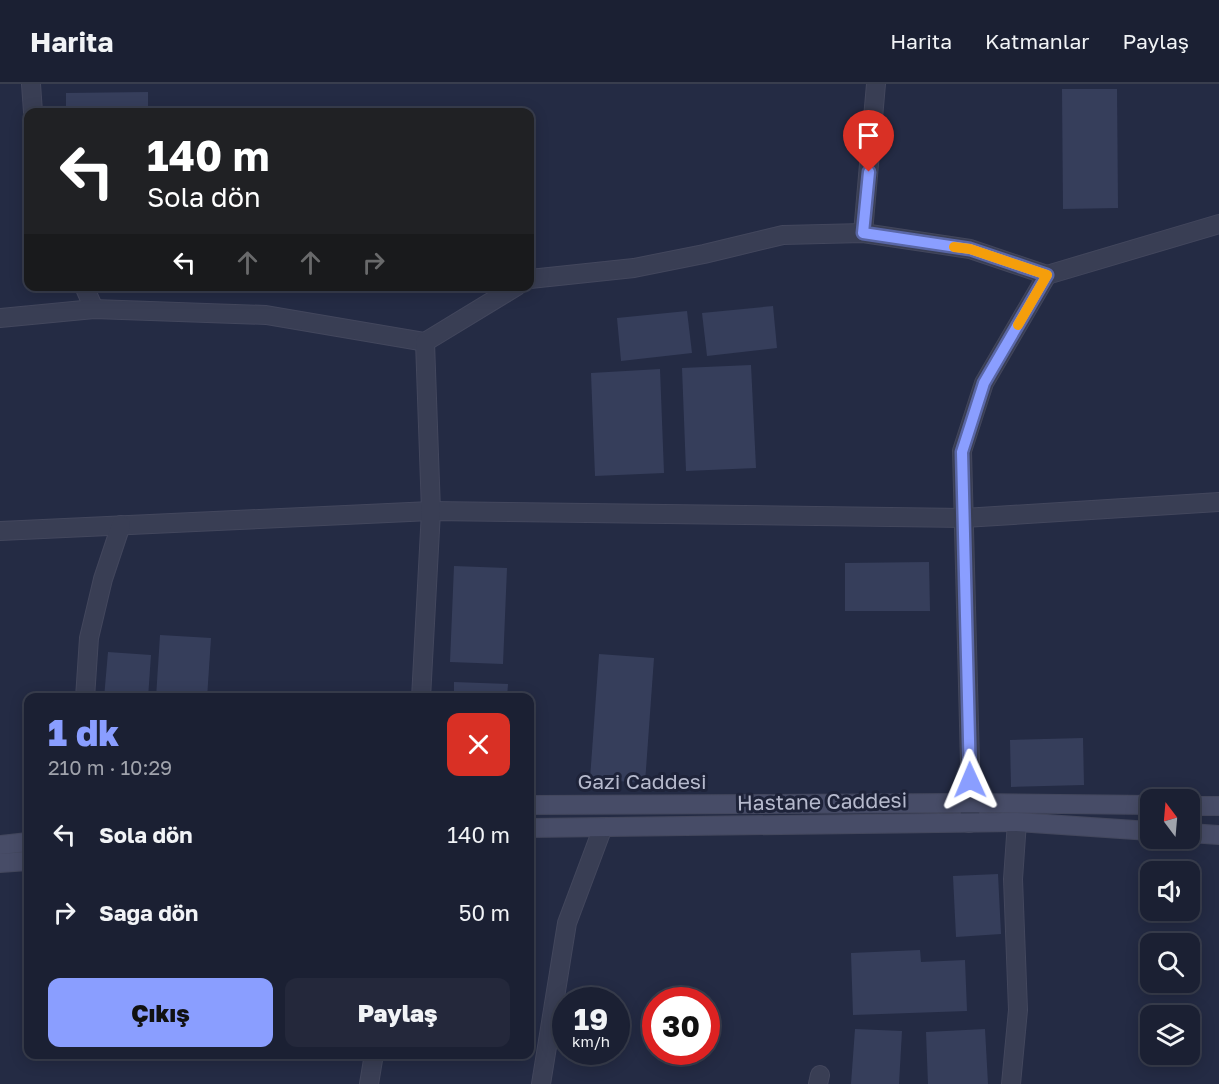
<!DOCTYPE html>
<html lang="tr">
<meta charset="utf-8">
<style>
:root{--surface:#1b2033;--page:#24283b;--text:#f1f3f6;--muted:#a0a3ac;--line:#393e4e;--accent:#8a9eff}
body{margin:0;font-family:"Golos Text",sans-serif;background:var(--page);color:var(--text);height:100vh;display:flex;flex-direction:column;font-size:22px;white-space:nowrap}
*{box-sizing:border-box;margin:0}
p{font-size:20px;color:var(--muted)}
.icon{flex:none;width:33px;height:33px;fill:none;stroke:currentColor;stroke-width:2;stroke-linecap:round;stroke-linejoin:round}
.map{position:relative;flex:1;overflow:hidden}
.details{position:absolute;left:24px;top:609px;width:510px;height:366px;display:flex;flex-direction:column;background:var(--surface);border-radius:12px;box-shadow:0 3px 15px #0003,0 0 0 2px var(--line)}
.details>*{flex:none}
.guide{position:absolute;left:24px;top:24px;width:510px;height:183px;border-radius:12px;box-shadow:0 3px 15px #0003,0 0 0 2px var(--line);background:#202124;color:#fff;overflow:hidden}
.needle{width:39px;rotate:344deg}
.tools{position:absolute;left:1140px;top:705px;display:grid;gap:12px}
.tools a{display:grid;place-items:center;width:60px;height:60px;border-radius:12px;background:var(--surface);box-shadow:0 3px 15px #0003,0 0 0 2px var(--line);font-size:30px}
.speed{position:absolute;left:552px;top:903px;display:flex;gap:12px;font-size:30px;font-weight:700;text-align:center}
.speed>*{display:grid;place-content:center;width:78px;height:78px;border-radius:50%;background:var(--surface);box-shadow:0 3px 15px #0003,0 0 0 2px var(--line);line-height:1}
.speed small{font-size:15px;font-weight:400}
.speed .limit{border:9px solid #d22;background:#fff;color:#111}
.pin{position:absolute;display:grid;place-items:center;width:51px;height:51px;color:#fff;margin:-62px -26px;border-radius:50% 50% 50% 0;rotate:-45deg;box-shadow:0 0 6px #0007}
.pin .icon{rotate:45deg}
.me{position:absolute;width:66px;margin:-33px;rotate:359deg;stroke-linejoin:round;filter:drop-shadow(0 0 4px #0008)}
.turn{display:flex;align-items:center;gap:21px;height:126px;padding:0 24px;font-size:27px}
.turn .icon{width:78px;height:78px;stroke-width:2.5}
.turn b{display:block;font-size:42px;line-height:51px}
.lanes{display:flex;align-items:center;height:57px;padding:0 24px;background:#0003;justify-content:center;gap:30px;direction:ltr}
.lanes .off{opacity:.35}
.round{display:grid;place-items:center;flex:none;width:63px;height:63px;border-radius:12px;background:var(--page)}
.headline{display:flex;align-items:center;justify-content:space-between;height:102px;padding:0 24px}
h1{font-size:36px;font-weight:800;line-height:45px;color:var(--accent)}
.cta{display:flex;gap:12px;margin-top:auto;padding:12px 24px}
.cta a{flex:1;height:69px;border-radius:12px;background:var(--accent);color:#111;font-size:24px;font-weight:800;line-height:69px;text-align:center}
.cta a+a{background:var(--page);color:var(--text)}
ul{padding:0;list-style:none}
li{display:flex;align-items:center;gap:18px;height:78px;padding:0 24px}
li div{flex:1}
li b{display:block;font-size:22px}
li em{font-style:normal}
header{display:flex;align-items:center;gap:36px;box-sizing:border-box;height:84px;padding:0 30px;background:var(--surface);border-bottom:2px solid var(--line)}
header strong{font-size:28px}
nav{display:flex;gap:33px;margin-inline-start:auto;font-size:21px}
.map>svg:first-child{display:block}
.building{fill:#363e5b}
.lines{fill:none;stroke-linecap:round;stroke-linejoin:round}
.street-casing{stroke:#43475d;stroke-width:20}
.secondary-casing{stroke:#43475d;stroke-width:20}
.street{stroke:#393e54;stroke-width:18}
.secondary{stroke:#474c67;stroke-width:18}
.route-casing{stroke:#5a67a6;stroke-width:15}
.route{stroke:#8a9eff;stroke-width:10}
.slow{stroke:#f59e0b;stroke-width:10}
.labels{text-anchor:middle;stroke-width:6;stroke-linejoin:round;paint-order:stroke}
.street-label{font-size:21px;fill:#b6bacd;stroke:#1e2339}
</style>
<header>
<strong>Harita</strong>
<nav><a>Harita</a><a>Katmanlar</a><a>Paylaş</a></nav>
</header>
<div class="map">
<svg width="1219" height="1000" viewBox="0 0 1219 1000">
<rect width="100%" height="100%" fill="#242b44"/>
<!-- building -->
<g class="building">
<polygon points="1062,5 1117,5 1118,124 1063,125"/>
<polygon points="148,8 148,28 66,28 66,9"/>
<polygon points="773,222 777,264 707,272 702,229"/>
<polygon points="687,227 692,269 621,277 617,234"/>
<polygon points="751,281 756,384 686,387 682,284"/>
<polygon points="660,285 664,389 595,392 591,289"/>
<polygon points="929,478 930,527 845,527 845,479"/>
<polygon points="454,482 507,484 503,580 450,578"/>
<polygon points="160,551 211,554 207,614 156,614"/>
<polygon points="108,568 151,571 148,614 104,614"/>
<polygon points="599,570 654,574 645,699 590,695"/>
<polygon points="454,598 508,600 507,614 454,614"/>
<polygon points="1083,654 1084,701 1011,703 1010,656"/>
<polygon points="998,790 1001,850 956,853 953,792"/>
<polygon points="920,866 921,878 965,876 967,927 853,931 851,869"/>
<polygon points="855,945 902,947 899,1000 851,1000"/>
<polygon points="985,945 988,1000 928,1000 926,948"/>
</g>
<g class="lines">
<!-- street casing -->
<g class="street-casing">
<g id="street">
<polyline points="31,0 33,28"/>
<polyline points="863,149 876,0"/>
<polyline points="530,195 634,184 704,170 783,151 863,149 970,165 1047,191 1219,140"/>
<polyline points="84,202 94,225"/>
<polyline points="0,234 94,225 266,231 425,258"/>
<polyline points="0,447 431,427 964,434 1219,418"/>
<polyline points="85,614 89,554 103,495 121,441"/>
<polyline points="421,614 431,427 425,258 517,202"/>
<polyline points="969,739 971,719 962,367 984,299 1047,191"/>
<polyline points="369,1000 374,970"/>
<polyline points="541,1000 567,839 603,743"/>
<polyline points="818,1000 820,991"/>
<polyline points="1011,1000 1018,926 1013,795 1017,738"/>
</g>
</g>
<!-- secondary casing -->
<g class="secondary-casing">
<g id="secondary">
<polyline points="530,721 971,719 1150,721"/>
<polyline points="1190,722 1219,722"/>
<polyline points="530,744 1017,738 1150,747"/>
<polyline points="1190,749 1219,751"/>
<polyline points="0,761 28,758"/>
<polyline points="0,779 28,777"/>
</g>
</g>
<!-- street -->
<use href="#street" class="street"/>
<!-- secondary -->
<use href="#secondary" class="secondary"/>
</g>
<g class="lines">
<!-- route casing -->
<g class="route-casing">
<polyline id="route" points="869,88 863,149 970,165 1047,191 984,299 962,368 970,696"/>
</g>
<!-- route -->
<use href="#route" class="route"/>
<!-- slow -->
<polyline class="slow" points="954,163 970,165 1047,191 1018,241"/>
</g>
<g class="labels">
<!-- street labels -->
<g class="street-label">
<text x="642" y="705">Gazi Caddesi</text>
<text transform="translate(822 718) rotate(-1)" y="7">Hastane Caddesi</text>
</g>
</g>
</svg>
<div class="tools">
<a><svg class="needle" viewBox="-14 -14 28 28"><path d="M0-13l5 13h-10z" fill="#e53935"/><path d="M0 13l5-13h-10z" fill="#a0a3ac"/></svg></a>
<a><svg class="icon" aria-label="sound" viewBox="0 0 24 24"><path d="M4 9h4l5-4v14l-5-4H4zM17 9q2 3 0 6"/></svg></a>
<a><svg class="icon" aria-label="search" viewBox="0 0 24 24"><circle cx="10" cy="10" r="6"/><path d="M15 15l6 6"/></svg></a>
<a><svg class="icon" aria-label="layers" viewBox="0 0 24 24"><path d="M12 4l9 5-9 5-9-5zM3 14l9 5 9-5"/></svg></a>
</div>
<div class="speed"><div>19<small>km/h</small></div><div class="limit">30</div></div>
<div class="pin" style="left:869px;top:88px;background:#d93025"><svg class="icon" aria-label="arrive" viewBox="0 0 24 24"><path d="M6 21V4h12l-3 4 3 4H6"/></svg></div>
<svg class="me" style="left:970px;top:696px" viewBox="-20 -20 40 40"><path d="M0-17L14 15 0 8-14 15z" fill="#8a9eff" stroke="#fff" stroke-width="4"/></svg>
<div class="guide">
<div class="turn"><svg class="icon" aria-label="left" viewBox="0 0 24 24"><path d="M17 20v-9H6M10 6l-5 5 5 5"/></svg><div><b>140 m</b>Sola dön</div></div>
<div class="lanes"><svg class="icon" aria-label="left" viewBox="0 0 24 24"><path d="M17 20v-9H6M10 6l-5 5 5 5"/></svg><svg class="icon off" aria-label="ahead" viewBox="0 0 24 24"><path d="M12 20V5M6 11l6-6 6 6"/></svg><svg class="icon off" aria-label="ahead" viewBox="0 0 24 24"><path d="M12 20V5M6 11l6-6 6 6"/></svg><svg class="icon off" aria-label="right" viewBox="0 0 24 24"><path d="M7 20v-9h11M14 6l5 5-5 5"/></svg></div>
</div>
<section class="details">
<div class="headline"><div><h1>1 dk</h1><p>210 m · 10:29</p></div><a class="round" style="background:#d93025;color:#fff"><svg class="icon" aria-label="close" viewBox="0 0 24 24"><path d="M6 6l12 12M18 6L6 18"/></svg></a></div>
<ul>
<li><svg class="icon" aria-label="left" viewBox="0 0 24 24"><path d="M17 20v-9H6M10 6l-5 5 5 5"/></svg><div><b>Sola dön</b></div><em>140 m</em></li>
<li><svg class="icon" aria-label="right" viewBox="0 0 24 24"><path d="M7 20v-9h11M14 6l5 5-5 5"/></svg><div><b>Sağa dön</b></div><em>50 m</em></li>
</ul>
<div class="cta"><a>Çıkış</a><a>Paylaş</a></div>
</section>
</div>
